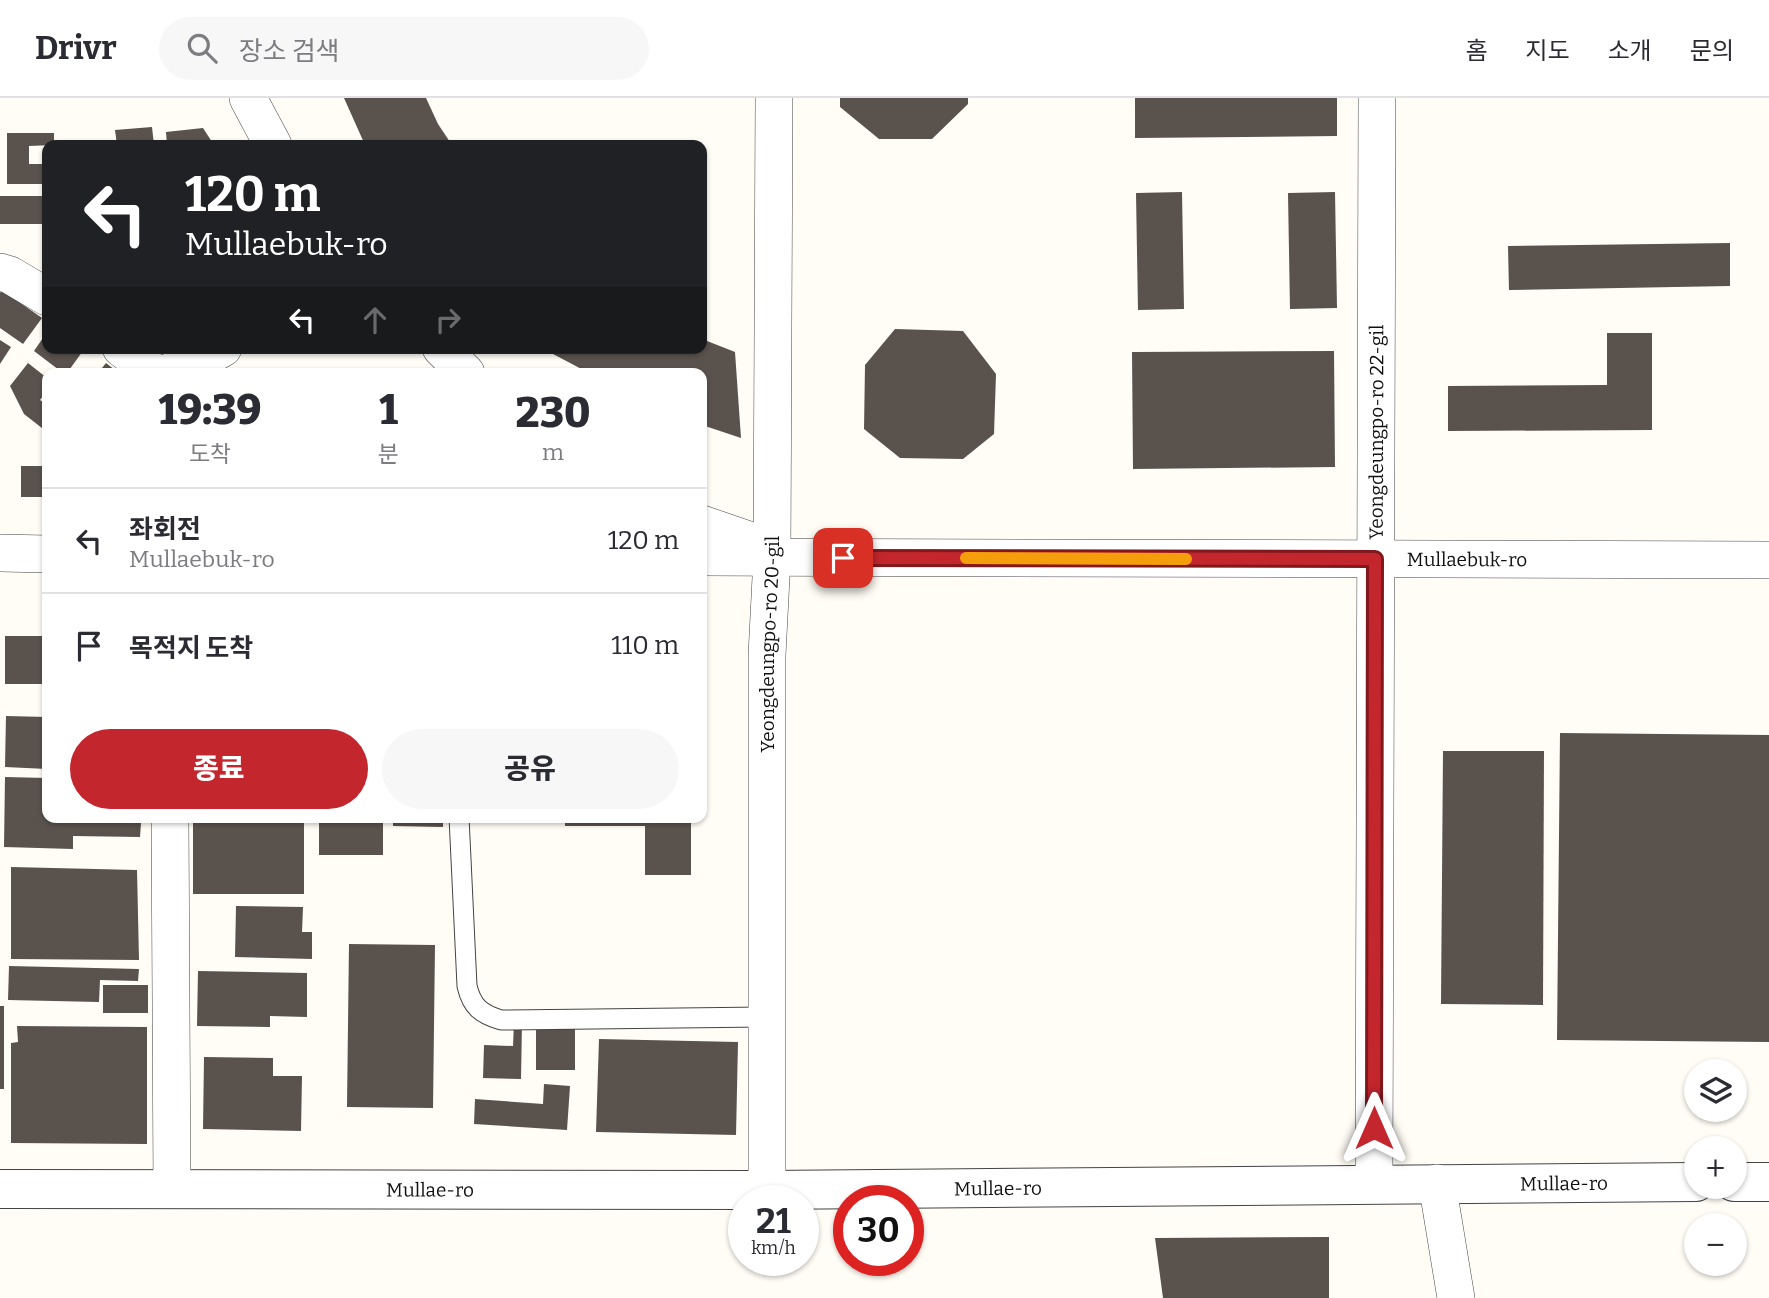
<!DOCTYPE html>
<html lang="ko">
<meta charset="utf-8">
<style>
:root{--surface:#fff;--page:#f7f7f7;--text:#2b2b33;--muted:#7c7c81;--line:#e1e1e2;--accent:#c4262e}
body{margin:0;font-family:Bitter,"Noto Sans KR",serif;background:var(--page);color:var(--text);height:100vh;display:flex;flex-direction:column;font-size:26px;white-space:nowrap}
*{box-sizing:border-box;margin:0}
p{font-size:23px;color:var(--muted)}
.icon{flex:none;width:38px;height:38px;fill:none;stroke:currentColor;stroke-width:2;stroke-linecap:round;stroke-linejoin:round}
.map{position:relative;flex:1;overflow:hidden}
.drawer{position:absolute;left:42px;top:270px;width:665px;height:455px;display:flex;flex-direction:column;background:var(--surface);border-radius:14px;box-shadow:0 2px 5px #0004}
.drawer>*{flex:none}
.top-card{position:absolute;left:42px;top:42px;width:665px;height:214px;border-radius:14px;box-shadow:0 2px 5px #0004;background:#202124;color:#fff;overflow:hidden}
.tools{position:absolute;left:1684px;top:961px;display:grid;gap:14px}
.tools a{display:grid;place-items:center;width:63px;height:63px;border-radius:50%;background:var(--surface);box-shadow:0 2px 5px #0004;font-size:35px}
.speed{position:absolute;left:728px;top:1087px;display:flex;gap:14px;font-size:35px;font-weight:700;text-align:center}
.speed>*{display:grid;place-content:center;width:91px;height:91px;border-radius:50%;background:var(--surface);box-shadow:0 2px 5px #0004;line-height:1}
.speed small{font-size:18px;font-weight:400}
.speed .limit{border:10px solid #d22;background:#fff;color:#111}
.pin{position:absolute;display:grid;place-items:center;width:60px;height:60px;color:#fff;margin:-30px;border-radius:14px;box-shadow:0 4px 10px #0006}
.me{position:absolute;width:77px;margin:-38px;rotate:0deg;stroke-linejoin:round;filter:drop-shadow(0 0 5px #0008)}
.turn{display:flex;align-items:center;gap:24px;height:147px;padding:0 28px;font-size:32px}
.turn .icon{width:91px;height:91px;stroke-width:2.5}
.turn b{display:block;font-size:49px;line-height:60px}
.lanes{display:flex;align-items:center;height:66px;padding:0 28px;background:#0003;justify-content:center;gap:35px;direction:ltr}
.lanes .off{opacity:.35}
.eta{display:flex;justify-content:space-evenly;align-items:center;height:119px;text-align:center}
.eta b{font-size:42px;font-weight:800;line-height:49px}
.action{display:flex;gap:14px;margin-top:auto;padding:14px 28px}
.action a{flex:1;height:80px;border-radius:42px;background:var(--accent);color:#fff;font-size:28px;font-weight:800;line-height:80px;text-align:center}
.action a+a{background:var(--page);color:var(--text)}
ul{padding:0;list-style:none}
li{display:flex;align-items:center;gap:21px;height:105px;padding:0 28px;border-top:2px solid var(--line)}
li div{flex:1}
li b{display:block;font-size:26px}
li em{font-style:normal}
header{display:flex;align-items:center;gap:42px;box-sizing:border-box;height:98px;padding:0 35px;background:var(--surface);border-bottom:2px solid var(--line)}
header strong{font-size:33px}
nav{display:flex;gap:38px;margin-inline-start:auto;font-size:24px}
.search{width:490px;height:63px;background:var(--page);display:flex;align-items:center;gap:18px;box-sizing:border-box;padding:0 24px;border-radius:38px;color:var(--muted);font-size:26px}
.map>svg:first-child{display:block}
.building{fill:#5a524d}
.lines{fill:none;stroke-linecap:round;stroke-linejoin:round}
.service-casing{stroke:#444;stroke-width:21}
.minor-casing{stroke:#444;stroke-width:38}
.tertiary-casing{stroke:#444;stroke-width:40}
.service{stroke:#fff;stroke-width:19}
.minor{stroke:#fff;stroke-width:37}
.tertiary{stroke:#fff;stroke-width:38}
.route-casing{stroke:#7f191e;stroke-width:18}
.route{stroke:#c4262e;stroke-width:12}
.slow{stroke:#f59e0b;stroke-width:12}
.labels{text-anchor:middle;stroke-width:7;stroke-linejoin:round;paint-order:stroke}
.street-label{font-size:19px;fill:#111;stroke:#fff}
</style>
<header>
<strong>Drivr</strong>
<div class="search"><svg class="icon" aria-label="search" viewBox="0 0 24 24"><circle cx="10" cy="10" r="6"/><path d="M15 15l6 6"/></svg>장소 검색</div>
<nav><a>홈</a><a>지도</a><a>소개</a><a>문의</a></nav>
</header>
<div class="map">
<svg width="1769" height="1200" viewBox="0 0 1769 1200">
<rect width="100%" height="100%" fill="#fffdf5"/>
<!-- building -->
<g class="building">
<polygon points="344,0 426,0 438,26 452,47 365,47"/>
<polygon points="840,0 968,0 968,6 932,41 879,41 840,9"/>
<polygon points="1135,0 1337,0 1337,38 1135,40"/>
<polygon points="152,29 154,47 117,47 115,32"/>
<polygon points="203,30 214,47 167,47 166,34"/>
<polygon points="7,35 54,35 54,47 29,48 29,66 47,66 47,86 7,86"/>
<polygon points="1182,94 1184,211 1138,212 1136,95"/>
<polygon points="1335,94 1337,210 1290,211 1288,95"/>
<polygon points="0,98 43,98 44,126 0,126"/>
<polygon points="1730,145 1730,188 1509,192 1508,148"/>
<polygon points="2,192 42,220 23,246 0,230 0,195"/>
<polygon points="895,231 963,233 996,276 994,336 963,361 900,360 864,331 865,267"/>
<polygon points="47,234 47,250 85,250 67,275 63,275 34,253"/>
<polygon points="1607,235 1652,235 1652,332 1448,333 1448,288 1607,287"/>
<polygon points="702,241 735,254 741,340 702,327 702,275 589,275 553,256 546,250 702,250"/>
<polygon points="0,242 11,249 0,266"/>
<polygon points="1334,253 1335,369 1133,371 1132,254"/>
<polygon points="28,265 47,280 47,293 40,302 47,307 47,334 24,316 10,288"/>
<polygon points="106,265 119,275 98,275"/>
<rect x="21" y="368" width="26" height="31"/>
<rect x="5" y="538" width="42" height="48"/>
<polygon points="6,618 47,619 47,671 5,669"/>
<polygon points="1560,635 1769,637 1769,944 1557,942"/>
<polygon points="1443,653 1544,653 1543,907 1441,906"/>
<polygon points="5,679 47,680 47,719 78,719 78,723 141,725 140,739 73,738 73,751 4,749"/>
<rect x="319" y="719" width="64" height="38"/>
<polygon points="393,719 443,719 443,729 393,728"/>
<polygon points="565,719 691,719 691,777 645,777 645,728 565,728"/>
<rect x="193" y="725" width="111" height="71"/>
<polygon points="11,769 137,772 139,862 11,861"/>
<polygon points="236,808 303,809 302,834 312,834 312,861 235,859"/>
<polygon points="349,846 435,847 433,1010 347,1009"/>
<polygon points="9,868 139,871 138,883 100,882 99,904 8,902"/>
<polygon points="198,873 307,875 307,919 270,918 270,929 197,928"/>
<rect x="103" y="887" width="45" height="28"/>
<rect x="0" y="908" width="4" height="83"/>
<polygon points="514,924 522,924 521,981 483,980 484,947 513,948"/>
<rect x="536" y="924" width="39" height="48"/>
<polygon points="17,928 147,929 147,1046 11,1045 11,945 18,944"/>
<polygon points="599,941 738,944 736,1037 596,1034"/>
<polygon points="204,959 273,960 273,978 302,978 301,1033 203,1031"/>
<polygon points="544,986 570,988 567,1032 474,1026 475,1001 543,1006"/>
<polygon points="1329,1139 1329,1200 1163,1200 1155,1140"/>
</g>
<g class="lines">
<!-- service casing -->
<g class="service-casing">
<path id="service" d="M459 719 467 888C472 909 481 916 501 922L767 919"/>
</g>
<!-- minor casing -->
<g class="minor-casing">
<g id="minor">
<polyline points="248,0 273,47"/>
<polyline points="0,174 10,177 47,199"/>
<polyline points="121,250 155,275"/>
<polyline points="441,250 466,275"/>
<polyline points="165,275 193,267 223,250"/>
<polyline points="702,426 763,447 769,456"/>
<polyline points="0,455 47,456"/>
<path id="s1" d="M702 459 1769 462"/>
<polyline points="170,719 172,1091"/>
<polyline points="1437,1085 1456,1200"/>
<path id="s2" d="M1374 1086 1377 0"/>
<path id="s3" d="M767 1092V557L772 460 774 0"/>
</g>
</g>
<!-- tertiary casing -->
<g class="tertiary-casing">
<g id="tertiary">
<polyline points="1734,1084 1769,1084"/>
<path id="s4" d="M0 1091 767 1092 1696 1084"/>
</g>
</g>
<!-- service -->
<use href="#service" class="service"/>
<!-- minor -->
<use href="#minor" class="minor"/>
<!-- tertiary -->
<use href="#tertiary" class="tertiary"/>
</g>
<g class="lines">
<!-- route casing -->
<g class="route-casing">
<polyline id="route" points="843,460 1375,461 1374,1030"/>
</g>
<!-- route -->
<use href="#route" class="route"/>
<!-- slow -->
<polyline class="slow" points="966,460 1186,461"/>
</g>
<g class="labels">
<!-- street labels -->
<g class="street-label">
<text dy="7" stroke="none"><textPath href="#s2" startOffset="752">Yeongdeungpo-ro 22-gil</textPath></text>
<text dy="7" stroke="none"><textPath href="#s1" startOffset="765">Mullaebuk-ro</textPath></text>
<text dy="7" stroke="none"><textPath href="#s3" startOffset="546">Yeongdeungpo-ro 20-gil</textPath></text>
<text dy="7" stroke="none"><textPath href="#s4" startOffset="1564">Mullae-ro</textPath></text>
<text dy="7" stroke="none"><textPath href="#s4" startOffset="998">Mullae-ro</textPath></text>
<text dy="7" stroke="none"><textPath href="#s4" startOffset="430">Mullae-ro</textPath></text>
</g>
</g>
</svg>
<div class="tools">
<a><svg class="icon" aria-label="layers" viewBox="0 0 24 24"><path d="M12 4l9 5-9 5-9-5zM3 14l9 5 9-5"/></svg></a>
<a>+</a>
<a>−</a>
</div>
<div class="speed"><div>21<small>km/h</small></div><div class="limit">30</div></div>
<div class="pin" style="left:843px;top:460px;background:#d93025"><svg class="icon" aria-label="arrive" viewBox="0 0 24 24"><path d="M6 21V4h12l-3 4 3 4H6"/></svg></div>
<svg class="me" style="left:1374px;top:1030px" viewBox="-20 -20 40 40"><path d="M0-17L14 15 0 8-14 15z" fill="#c4262e" stroke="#fff" stroke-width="4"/></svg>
<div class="top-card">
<div class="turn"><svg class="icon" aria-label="left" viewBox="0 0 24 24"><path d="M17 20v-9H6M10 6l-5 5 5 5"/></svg><div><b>120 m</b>Mullaebuk-ro</div></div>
<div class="lanes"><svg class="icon" aria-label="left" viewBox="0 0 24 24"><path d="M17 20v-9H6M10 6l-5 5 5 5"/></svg><svg class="icon off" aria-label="ahead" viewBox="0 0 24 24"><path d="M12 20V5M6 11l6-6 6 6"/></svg><svg class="icon off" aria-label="right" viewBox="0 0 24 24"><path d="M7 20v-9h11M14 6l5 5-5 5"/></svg></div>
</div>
<section class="drawer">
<div class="eta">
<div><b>19:39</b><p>도착</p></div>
<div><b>1</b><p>분</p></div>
<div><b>230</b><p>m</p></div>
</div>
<ul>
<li><svg class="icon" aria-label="left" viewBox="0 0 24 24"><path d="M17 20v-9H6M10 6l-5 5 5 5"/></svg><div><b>좌회전</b><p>Mullaebuk-ro</p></div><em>120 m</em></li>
<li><svg class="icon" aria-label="arrive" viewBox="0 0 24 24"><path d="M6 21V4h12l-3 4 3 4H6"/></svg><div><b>목적지 도착</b></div><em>110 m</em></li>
</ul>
<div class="action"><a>종료</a><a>공유</a></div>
</section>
</div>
